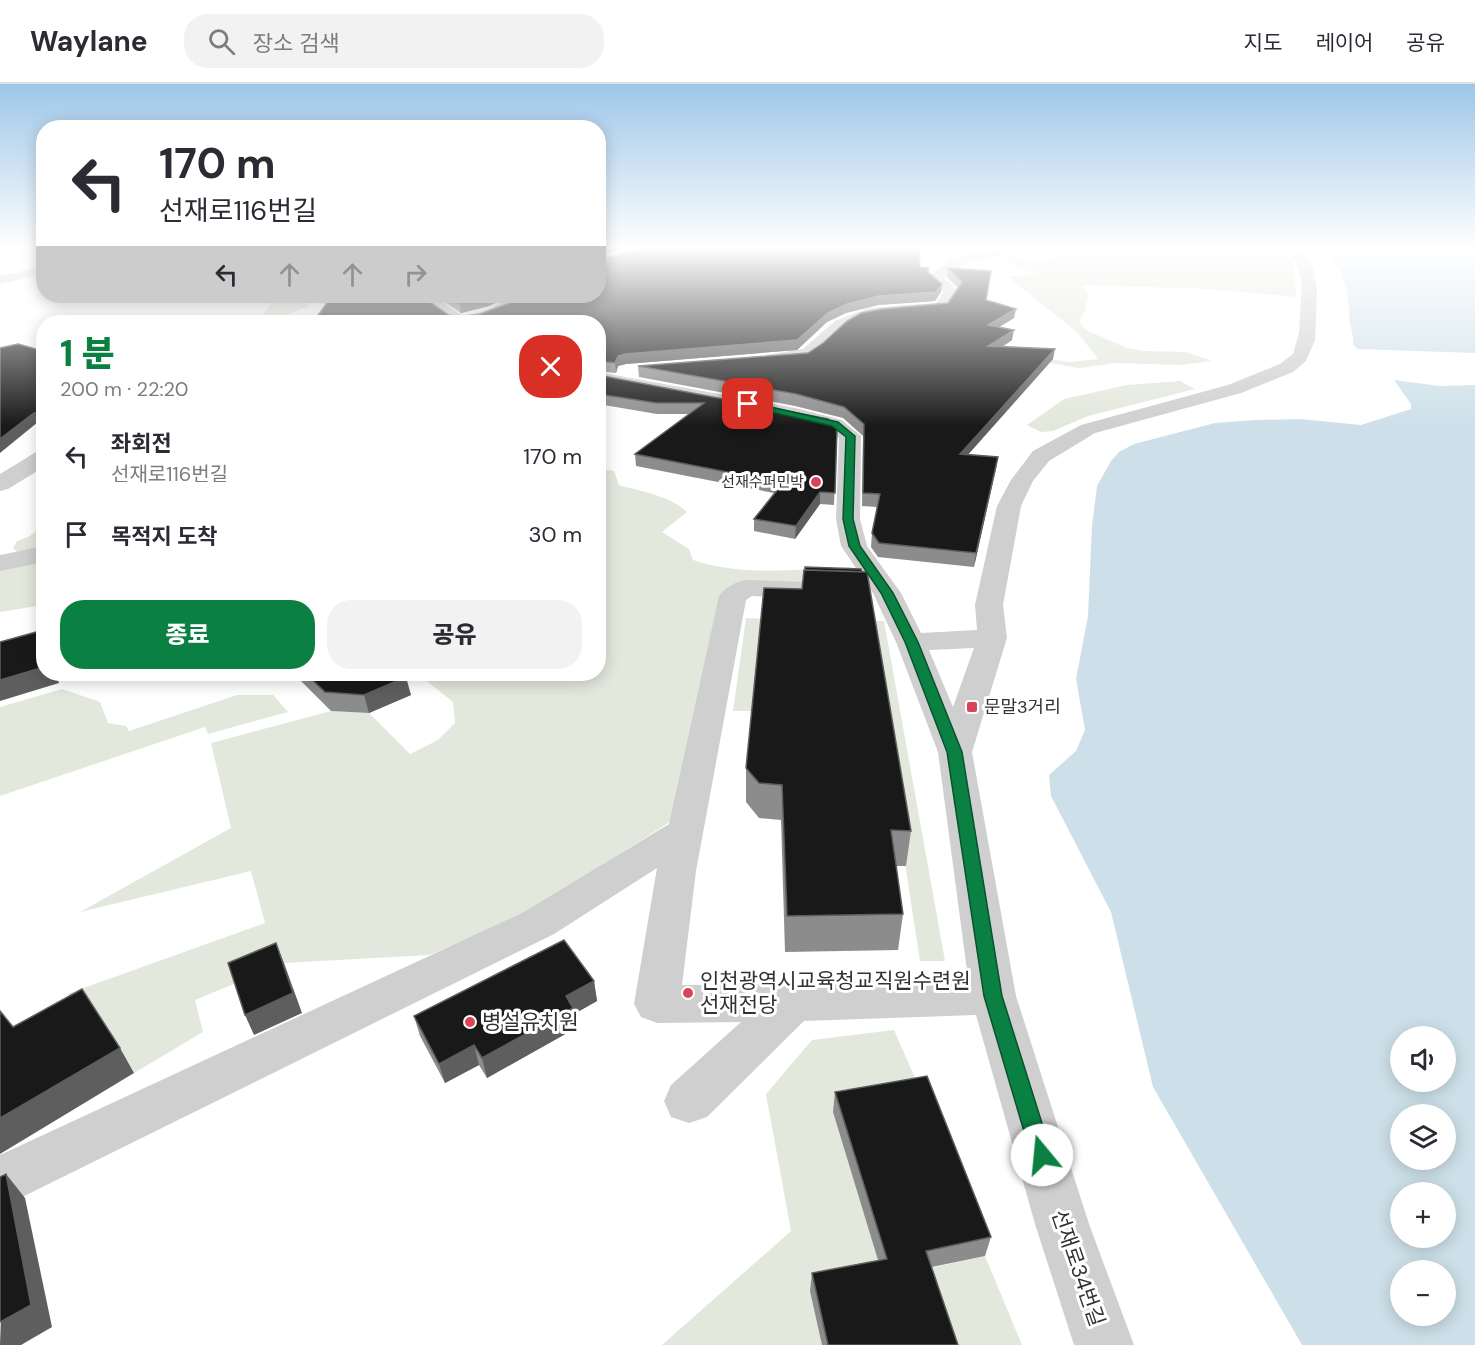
<!DOCTYPE html>
<html lang="ko">
<meta charset="utf-8">
<style>
:root{--surface:#fff;--page:#f2f2f3;--text:#2b2b33;--muted:#7c7c81;--line:#e1e1e2;--accent:#0b8043}
body{margin:0;font-family:"DM Sans","Noto Sans KR",sans-serif;background:var(--page);color:var(--text);height:100vh;display:flex;flex-direction:column;font-size:22px;white-space:nowrap}
*{box-sizing:border-box;margin:0}
p{font-size:20px;color:var(--muted)}
.icon{flex:none;width:33px;height:33px;fill:none;stroke:currentColor;stroke-width:2;stroke-linecap:round;stroke-linejoin:round}
.map{position:relative;flex:1;overflow:hidden}
.drawer{position:absolute;left:36px;top:231px;width:570px;height:366px;display:flex;flex-direction:column;background:var(--surface);border-radius:24px;box-shadow:0 3px 15px #0003}
.drawer>*{flex:none}
.banner{position:absolute;left:36px;top:36px;width:570px;height:183px;border-radius:24px;box-shadow:0 3px 15px #0003;background:#fff;color:var(--text);overflow:hidden}
.fabs{position:absolute;left:1390px;top:942px;display:grid;gap:12px}
.fabs a{display:grid;place-items:center;width:66px;height:66px;border-radius:50%;background:var(--surface);box-shadow:0 3px 15px #0003;font-size:30px}
.pin{position:absolute;display:grid;place-items:center;width:51px;height:51px;color:#fff;margin:-26px;border-radius:12px;box-shadow:0 3px 9px #0006}
.me{position:absolute;width:66px;margin:-33px;rotate:343deg;stroke-linejoin:round;filter:drop-shadow(0 0 4px #0008)}
.turn{display:flex;align-items:center;gap:21px;height:126px;padding:0 24px;font-size:27px}
.turn .icon{width:78px;height:78px;stroke-width:2.5}
.turn b{display:block;font-size:42px;line-height:51px}
.lanes{display:flex;align-items:center;height:57px;padding:0 24px;background:#0003;justify-content:center;gap:30px;direction:ltr}
.lanes .off{opacity:.35}
.round{display:grid;place-items:center;flex:none;width:63px;height:63px;border-radius:24px;background:var(--page)}
.headline{display:flex;align-items:center;justify-content:space-between;height:102px;padding:0 24px}
h1{font-size:36px;font-weight:800;line-height:45px;color:var(--accent)}
.cta{display:flex;gap:12px;margin-top:auto;padding:12px 24px}
.cta a{flex:1;height:69px;border-radius:24px;background:var(--accent);color:#fff;font-size:24px;font-weight:800;line-height:69px;text-align:center}
.cta a+a{background:var(--page);color:var(--text)}
ul{padding:0;list-style:none}
li{display:flex;align-items:center;gap:18px;height:78px;padding:0 24px}
li div{flex:1}
li b{display:block;font-size:22px}
li em{font-style:normal}
header{display:flex;align-items:center;gap:36px;box-sizing:border-box;height:84px;padding:0 30px;background:var(--surface);border-bottom:2px solid var(--line)}
header strong{font-size:28px}
nav{display:flex;gap:33px;margin-inline-start:auto;font-size:21px}
.search{width:420px;height:54px;background:var(--page);display:flex;align-items:center;gap:15px;box-sizing:border-box;padding:0 21px;border-radius:24px;color:var(--muted);font-size:22px}
.map>svg:first-child{display:block}
.green{fill:#e3e8dc}
.water{fill:#cde0e9;fill-rule:evenodd}
.lines{fill:none;stroke-linecap:round;stroke-linejoin:round}
.minor{fill:#cfcfcf;fill-rule:evenodd}
.wall{fill:#8c8c8c}
.shaded-wall{fill:#5e5e5e}
.building{fill:#191919;stroke:#5e5e5e;stroke-width:1.5}
.route{fill:#0b8043;stroke:#07532c;stroke-width:1.5}
.poi-dot{fill:#d94458;stroke:#fff;stroke-width:2}
.labels{text-anchor:middle;stroke-width:6;stroke-linejoin:round;paint-order:stroke}
.far-poi-label{font-size:15px;fill:#323232;stroke:#fff;text-anchor:end}
.poi-label{font-size:18px;fill:#323232;stroke:#fff;text-anchor:start}
.near-poi-label{font-size:21px;fill:#323232;stroke:#fff;text-anchor:start}
.near-street-label{font-size:21px;fill:#323232;stroke:#fff}
</style>
<header>
<strong>Waylane</strong>
<div class="search"><svg class="icon" aria-label="search" viewBox="0 0 24 24"><circle cx="10" cy="10" r="6"/><path d="M15 15l6 6"/></svg>장소 검색</div>
<nav><a>지도</a><a>레이어</a><a>공유</a></nav>
</header>
<div class="map">
<svg width="1475" height="1261" viewBox="0 0 1475 1261">
<rect width="100%" height="100%" fill="#fff"/>
<!-- green -->
<g class="green">
<polygon points="1034,165 1284,165 1294,179 1296,213 1211,205 1081,201 1089,210 1085,226 1079,238 1086,246 1127,264 1143,267 1186,268 1212,277 1181,281 1115,279 1079,284 1034,276 1035,273 1070,278 1098,275 1078,249 1007,192 1037,191 995,172 1030,177 1061,175 1052,169"/>
<path d="M277 212H315L306 217 308 223C291 227 279 237 262 232Z"/>
<polygon points="1180,297 1195,305 1088,332 1053,347 1041,348 1027,341 1064,315 1127,301"/>
<path d="M599 385 614 387 619 401C642 408 669 411 687 428L662 448 689 465 693 476C744 493 797 485 850 483L862 494 804 506 746 504 690 725 526 830 429 871 284 879 195 916 203 948 134 989 97 929 67 910 265 839 251 787 80 828 231 744 211 659 331 627 369 629 410 670 438 656 455 639 453 618 418 590H598Z"/>
<polygon points="43,441 43,466 18,468 13,464 17,457 30,452"/>
<polygon points="43,474 43,521 0,528 0,483"/>
<polygon points="746,534 764,535 756,627 733,627"/>
<polygon points="868,537 884,537 945,877 920,877"/>
<polygon points="62,605 100,618 108,639 126,642 129,647 237,611 273,611 288,628 208,650 205,643 0,712 0,623"/>
<polygon points="894,946 923,1012 884,1193 822,1261 662,1261 791,1147 766,1010 812,956"/>
<polygon points="985,1172 1022,1261 947,1261 922,1186"/>
</g>
<!-- water -->
<g class="water">
<path d="M1322 165H1475V269L1358 265 1353 261C1354 253 1351 246 1350 238 1348 207 1347 187 1322 165Z"/>
<path d="M1394 296 1440 302 1475 301V1261H1302L1153 1003 1111 828 1051 712 1049 691 1076 667 1085 646 1076 595 1088 532 1092 442 1097 402 1111 377 1119 368 1134 360 1215 339 1255 336 1300 335 1361 341 1411 325V320ZM1401 952H1446V998H1401ZM1401 1030H1446V1076H1401ZM1401 1108H1446V1154H1401ZM1401 1186H1446V1232H1401Z"/>
</g>
<g class="lines">
<!-- minor -->
<g class="minor">
<path d="M997 165 1003 166 1005 169 1003 172 968 178 946 191 944 194 959 207 946 226 876 232 847 243 814 274 772 280 766 279 763 275 766 271 803 265 835 237 868 224 936 219 944 208 929 195C945 172 970 169 997 165Z"/>
<path d="M1286 165H1300L1313 184 1317 207 1315 256 1306 277 1293 288 1241 309 1095 349 1049 377 1033 397 1021 422 1003 521 1007 554 972 668 1016 912 1089 1140 1134 1261H1074L1035 1140 976 931 804 937 707 1033 689 1039 671 1033 664 1017 671 1001 741 938 657 939 641 933 634 920 657 784 554 850 0 1124V1071L524 828 669 740 719 512C726 503 735 498 746 496L810 498 820 500 824 506 820 512 810 514 752 512 746 516 696 787 682 901 793 900 968 894 938 668 896 558 873 509 841 462 836 435 839 354 828 344 794 336 598 299V288L795 324 842 336 861 352 860 435 867 462 901 509 921 549 977 546 975 521 997 422 1011 396 1033 367 1081 341 1228 301 1280 280 1293 270 1299 249 1302 199 1296 178ZM974 564 953 623 929 566Z"/>
<polygon points="44,182 44,190 0,200 0,192"/>
<path d="M417 212H433L464 233 489 225 513 212H530C518 227 470 245 451 238 443 235 422 218 417 212Z"/>
<polygon points="44,367 44,383 8,405 0,407 0,390 36,368"/>
<polygon points="44,462 44,478 0,487 0,471"/>
</g>
</g>
<!-- wall -->
<g class="wall">
<polygon points="920,183 929,184 929,189 942,200 941,208 935,217 878,221 846,229 827,238 797,266 626,280 618,282 616,289 598,287 598,238 313,238 449,231 457,233"/>
<polygon points="948,184 986,216 1014,234 999,243 1012,256 1002,263 1053,275 968,370 998,373 974,483 878,473 871,463 872,449 877,423 862,422 863,352 843,334 795,322 639,293 638,282 808,269 948,219 958,204 947,193"/>
<polygon points="436,212 510,212 489,222 461,229"/>
<polygon points="598,291 837,344 834,421 820,420 795,455 754,447 754,435 774,409 636,382 635,370 690,330 657,330 598,320"/>
<polygon points="294,590 402,590 411,611 369,629 331,627"/>
<polygon points="746,684 911,747 906,782 896,782 903,830 898,866 785,868 781,736 759,734 746,718"/>
<polygon points="594,897 597,917 574,930 576,944 487,994 479,981 445,999 420,952 414,932"/>
<polygon points="835,1008 991,1153 985,1172 932,1183 958,1261 822,1261 810,1207 812,1189 878,1176 833,1028"/>
</g>
<!-- shaded-wall -->
<g class="shaded-wall">
<polygon points="598,165 621,165 598,172"/>
<polygon points="942,200 941,208 935,217 878,221 846,229 827,238 797,266 626,280 618,282 616,289 615,279 618,272 828,229 847,220 879,212"/>
<polygon points="491,212 510,212 489,222 461,229 460,220"/>
<polygon points="1016,225 1014,234 986,251 988,241"/>
<polygon points="1014,246 1012,256 987,273 988,262"/>
<polygon points="1055,265 1053,275 958,382 960,370"/>
<polygon points="44,327 44,337 38,338 0,369 0,355 34,329"/>
<polygon points="998,373 996,385 974,483 976,469"/>
<polygon points="820,408 820,420 795,455 796,442"/>
<polygon points="44,583 44,590 56,590 59,599 0,617 0,596"/>
<polygon points="406,593 411,611 369,629 364,611"/>
<polygon points="276,859 284,879 302,929 254,951 245,931"/>
<polygon points="594,897 597,917 574,930 576,944 487,994 482,974 566,912"/>
<polygon points="474,961 479,981 445,999 439,980"/>
<polygon points="120,964 134,989 0,1070 0,1034"/>
<polygon points="6,1090 25,1114 52,1243 21,1261 0,1261"/>
</g>
<!-- building -->
<g class="building">
<polygon points="640,165 919,165 920,183 929,184 928,188 942,200 936,208 879,212 847,220 828,229 797,256 625,270 618,272 615,279 598,277 598,238 313,238 332,212 421,212 449,231 457,233 480,230 515,217 521,212 598,212 598,176"/>
<polygon points="948,184 991,187 986,216 1016,225 988,241 1014,246 988,262 1055,265 960,370 998,373 976,469 879,459 872,449 880,410 863,409 864,340 844,323 796,310 638,282 808,269 823,259 847,237 861,229 881,225 948,219 962,198"/>
<polygon points="448,212 491,212 460,220"/>
<polygon points="18,260 36,265 44,263 44,327 34,329 0,355 0,264"/>
<polygon points="598,291 828,335 837,344 835,409 820,408 796,442 754,435 783,399 635,370 704,319 656,319 598,310"/>
<polygon points="805,483 861,485 862,488 805,486"/>
<polygon points="804,486 867,488 911,747 891,746 903,830 787,832 782,701 759,699 746,684 764,504 802,505"/>
<polygon points="40,547 44,559 44,583 0,596 0,558"/>
<polygon points="306,590 402,590 406,593 364,611 325,608"/>
<polygon points="564,856 594,897 566,912 573,924 482,974 474,961 439,980 414,932"/>
<polygon points="276,859 293,909 245,931 228,879"/>
<polygon points="82,905 120,964 0,1034 0,927 13,943"/>
<polygon points="927,992 991,1153 926,1167 958,1261 828,1261 812,1189 887,1175 835,1008"/>
<polygon points="6,1090 31,1221 0,1238 0,1093"/>
</g>
<!-- sky -->
<linearGradient id="sky" x2="0" y2="1"><stop stop-color="#9dc6e8"/><stop offset="0.48" stop-color="#fff"/><stop offset="1" stop-color="#fff" stop-opacity="0"/></linearGradient>
<rect width="1475" height="342" fill="url(#sky)"/>
<!-- route -->
<polygon class="route" points="748,318 838,338 855,352 853,435 860,462 893,509 918,558 962,668 1002,912 1052,1071 1049,1078 1042,1081 1034,1078 1031,1071 984,912 947,668 905,558 881,509 849,462 843,435 846,353 832,342 745,322 745,319"/>
<!-- markers -->
<g class="poi-dot">
<circle cx="816" cy="398" r="6"/>
<rect x="966" y="617" width="12" height="12" rx="3"/>
<circle cx="688" cy="909" r="6"/>
<circle cx="470" cy="938" r="6"/>
</g>
<g class="labels">
<!-- far-poi labels -->
<g class="far-poi-label">
<text x="804" y="403">선재수퍼민박</text>
</g>
<!-- poi labels -->
<g class="poi-label">
<text x="984" y="629">문말3거리</text>
</g>
<!-- near-poi labels -->
<g class="near-poi-label">
<text x="700" y="904">인천광역시교육청교직원수련원<tspan x="700" dy="24">선재전당</tspan></text>
<text x="482" y="945">병설유치원</text>
</g>
<!-- near-street labels -->
<g class="near-street-label">
<text transform="translate(1078 1184) rotate(71)" y="7">선재로34번길</text>
</g>
</g>
</svg>
<div class="fabs">
<a><svg class="icon" aria-label="sound" viewBox="0 0 24 24"><path d="M4 9h4l5-4v14l-5-4H4zM17 9q2 3 0 6"/></svg></a>
<a><svg class="icon" aria-label="layers" viewBox="0 0 24 24"><path d="M12 4l9 5-9 5-9-5zM3 14l9 5 9-5"/></svg></a>
<a>+</a>
<a>−</a>
</div>
<div class="pin" style="left:748px;top:320px;background:#d93025"><svg class="icon" aria-label="arrive" viewBox="0 0 24 24"><path d="M6 21V4h12l-3 4 3 4H6"/></svg></div>
<svg class="me" style="left:1042px;top:1071px" viewBox="-20 -20 40 40"><circle r="19" fill="#fff"/><path d="M0-13L10 11 0 6-10 11z" fill="#0b8043"/></svg>
<div class="banner">
<div class="turn"><svg class="icon" aria-label="left" viewBox="0 0 24 24"><path d="M17 20v-9H6M10 6l-5 5 5 5"/></svg><div><b>170 m</b>선재로116번길</div></div>
<div class="lanes"><svg class="icon" aria-label="left" viewBox="0 0 24 24"><path d="M17 20v-9H6M10 6l-5 5 5 5"/></svg><svg class="icon off" aria-label="ahead" viewBox="0 0 24 24"><path d="M12 20V5M6 11l6-6 6 6"/></svg><svg class="icon off" aria-label="ahead" viewBox="0 0 24 24"><path d="M12 20V5M6 11l6-6 6 6"/></svg><svg class="icon off" aria-label="right" viewBox="0 0 24 24"><path d="M7 20v-9h11M14 6l5 5-5 5"/></svg></div>
</div>
<section class="drawer">
<div class="headline"><div><h1>1 분</h1><p>200 m · 22:20</p></div><a class="round" style="background:#d93025;color:#fff"><svg class="icon" aria-label="close" viewBox="0 0 24 24"><path d="M6 6l12 12M18 6L6 18"/></svg></a></div>
<ul>
<li><svg class="icon" aria-label="left" viewBox="0 0 24 24"><path d="M17 20v-9H6M10 6l-5 5 5 5"/></svg><div><b>좌회전</b><p>선재로116번길</p></div><em>170 m</em></li>
<li><svg class="icon" aria-label="arrive" viewBox="0 0 24 24"><path d="M6 21V4h12l-3 4 3 4H6"/></svg><div><b>목적지 도착</b></div><em>30 m</em></li>
</ul>
<div class="cta"><a>종료</a><a>공유</a></div>
</section>
</div>
